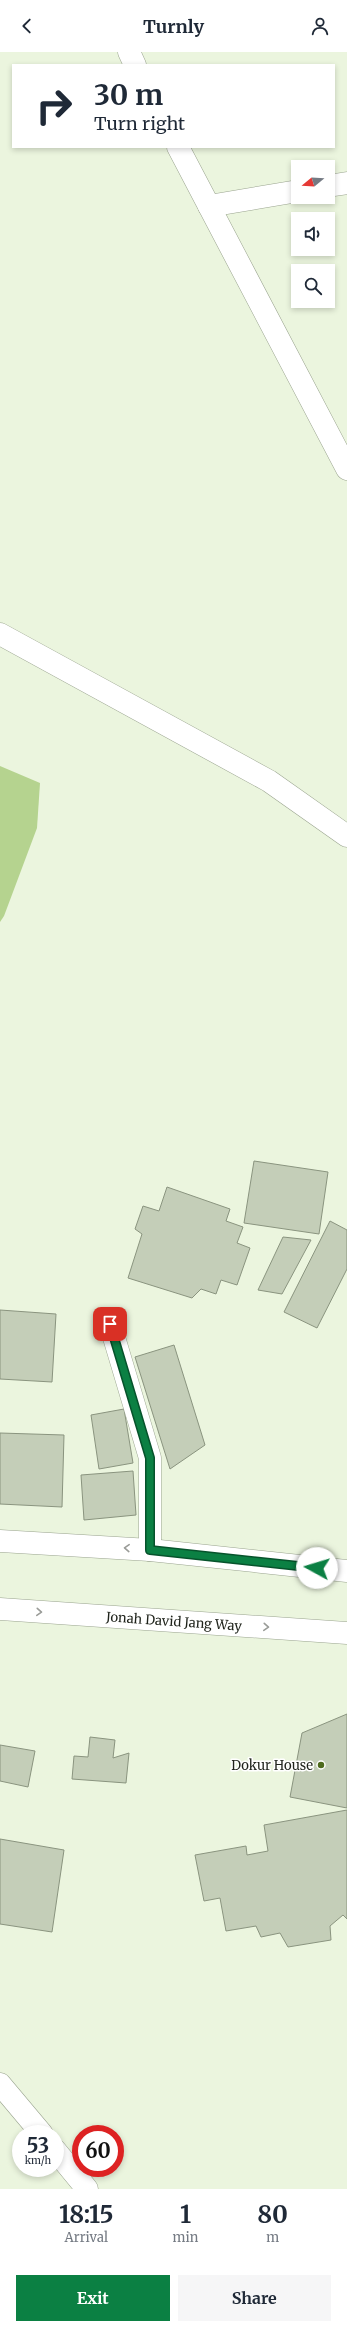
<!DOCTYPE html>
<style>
:root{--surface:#fff;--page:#f6f6f7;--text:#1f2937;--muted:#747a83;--accent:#0b8043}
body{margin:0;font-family:Merriweather,serif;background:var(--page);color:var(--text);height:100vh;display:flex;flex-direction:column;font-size:15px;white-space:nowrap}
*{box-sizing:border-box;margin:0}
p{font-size:13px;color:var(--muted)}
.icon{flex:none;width:22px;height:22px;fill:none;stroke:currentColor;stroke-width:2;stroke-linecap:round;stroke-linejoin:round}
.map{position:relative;height:2137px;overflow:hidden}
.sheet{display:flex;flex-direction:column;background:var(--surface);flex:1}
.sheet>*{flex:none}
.top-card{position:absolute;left:12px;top:12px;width:323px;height:84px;border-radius:0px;box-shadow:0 2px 6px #0003;background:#fff;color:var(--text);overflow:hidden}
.needle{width:26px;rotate:252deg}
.controls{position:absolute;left:291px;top:108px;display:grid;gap:8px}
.controls a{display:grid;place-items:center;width:44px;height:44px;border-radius:0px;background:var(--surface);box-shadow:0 2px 6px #0003;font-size:20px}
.speed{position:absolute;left:12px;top:2073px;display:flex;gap:8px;font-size:20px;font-weight:700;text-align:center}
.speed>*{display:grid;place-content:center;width:52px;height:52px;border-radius:50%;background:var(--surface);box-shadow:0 2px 6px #0003;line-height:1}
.speed small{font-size:10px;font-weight:400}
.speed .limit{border:6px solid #d22;background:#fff;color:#111}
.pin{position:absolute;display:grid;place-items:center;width:34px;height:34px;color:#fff;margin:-17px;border-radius:8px;box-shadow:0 2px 6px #0006}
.me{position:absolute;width:44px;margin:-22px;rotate:276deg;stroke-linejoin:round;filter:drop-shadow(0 0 3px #0008)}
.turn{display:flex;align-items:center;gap:14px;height:84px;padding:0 16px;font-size:18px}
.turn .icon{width:52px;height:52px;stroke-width:2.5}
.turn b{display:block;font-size:28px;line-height:34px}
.eta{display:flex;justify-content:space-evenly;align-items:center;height:68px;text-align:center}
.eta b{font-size:24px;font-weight:700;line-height:28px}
.action{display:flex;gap:8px;margin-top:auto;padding:8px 16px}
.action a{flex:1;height:46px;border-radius:0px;background:var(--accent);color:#fff;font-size:16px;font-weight:700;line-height:46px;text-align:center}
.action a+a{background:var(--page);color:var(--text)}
header{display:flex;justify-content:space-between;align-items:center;height:52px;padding:0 16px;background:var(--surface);font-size:18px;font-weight:700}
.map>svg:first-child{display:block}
.water{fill:#b5d38f}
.building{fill:#c4ceb8;stroke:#8a947f}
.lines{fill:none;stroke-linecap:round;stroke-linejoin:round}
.street-casing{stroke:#9aa48f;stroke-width:23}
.secondary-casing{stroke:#9aa48f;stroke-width:23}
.primary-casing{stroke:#9aa48f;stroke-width:23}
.street{stroke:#fff;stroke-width:22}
.secondary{stroke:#fff;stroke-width:22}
.primary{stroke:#fff;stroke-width:22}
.oneway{stroke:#9a9c98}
.route-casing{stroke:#07532c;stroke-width:10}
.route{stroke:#0b8043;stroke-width:7}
.poi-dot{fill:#4e6a1d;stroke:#fff;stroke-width:1.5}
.labels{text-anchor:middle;stroke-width:3;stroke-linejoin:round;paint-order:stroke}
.street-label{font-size:13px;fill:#1f231b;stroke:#fff}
.poi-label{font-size:13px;fill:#1f231b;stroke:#fff;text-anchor:end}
</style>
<header><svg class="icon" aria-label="back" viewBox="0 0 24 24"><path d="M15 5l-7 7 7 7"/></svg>Turnly<svg class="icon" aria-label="person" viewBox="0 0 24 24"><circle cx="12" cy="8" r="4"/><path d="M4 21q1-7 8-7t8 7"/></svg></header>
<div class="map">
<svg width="347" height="2137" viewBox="0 0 347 2137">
<rect width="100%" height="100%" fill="#ebf5de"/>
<!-- water -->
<polygon class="water" points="0,714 40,731 37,776 4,864 0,870"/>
<!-- building -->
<g class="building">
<polygon points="254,1109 328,1120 319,1182 244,1171"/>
<polygon points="167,1135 230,1157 226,1169 243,1175 237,1191 250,1196 237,1233 221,1228 216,1242 201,1237 192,1246 128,1226 142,1182 135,1177 143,1154 159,1159"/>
<polygon points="330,1169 347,1178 347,1217 317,1276 284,1260"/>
<polygon points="283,1185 311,1188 282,1242 258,1238"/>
<polygon points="0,1258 56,1262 52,1330 0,1327"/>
<polygon points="174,1293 205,1393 170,1417 135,1305"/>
<polygon points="124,1357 133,1411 99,1417 91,1363"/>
<polygon points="0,1381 64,1383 62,1455 0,1452"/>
<polygon points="133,1419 136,1463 84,1468 81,1423"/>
<polygon points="347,1662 347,1756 290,1745 302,1681"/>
<polygon points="90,1685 115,1688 113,1706 129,1701 126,1731 72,1727 74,1704 88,1705"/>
<polygon points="0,1693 35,1699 28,1735 0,1729"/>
<polygon points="347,1758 347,1867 343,1863 330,1874 331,1888 288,1895 280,1881 261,1885 256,1874 226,1879 220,1846 204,1849 195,1803 246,1794 247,1803 268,1799 264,1773"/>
<polygon points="0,1787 64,1798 52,1880 0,1872"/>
</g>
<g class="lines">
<!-- street casing -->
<g class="street-casing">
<g id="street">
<polyline points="328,134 347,131"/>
<polyline points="209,154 298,139"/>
<polyline points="0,582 269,729 347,784"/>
<polyline points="110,1272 150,1406 150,1498"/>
<polyline points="0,2032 42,2082"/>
<polyline points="55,2098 87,2137"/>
</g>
</g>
<!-- secondary casing -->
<g class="secondary-casing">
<g id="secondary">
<polyline points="129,0 135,13"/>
<polyline points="178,95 347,417"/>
</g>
</g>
<!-- primary casing -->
<g class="primary-casing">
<g id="primary">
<polyline points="0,1489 150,1498 347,1519"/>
<polyline points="0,1557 347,1581"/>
</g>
</g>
<!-- street -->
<use href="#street" class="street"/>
<!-- secondary -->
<use href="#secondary" class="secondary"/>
<!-- primary -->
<use href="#primary" class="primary"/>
</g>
<!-- one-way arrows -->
<defs><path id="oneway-chevron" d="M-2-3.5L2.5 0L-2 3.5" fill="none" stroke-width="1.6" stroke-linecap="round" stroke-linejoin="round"/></defs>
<g class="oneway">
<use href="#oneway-chevron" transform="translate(127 1496) rotate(-177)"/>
<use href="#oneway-chevron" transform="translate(39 1560) rotate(4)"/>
<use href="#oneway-chevron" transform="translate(266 1575) rotate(4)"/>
</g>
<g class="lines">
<!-- route casing -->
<g class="route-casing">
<polyline id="route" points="110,1272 150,1406 150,1498 317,1516"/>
</g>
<!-- route -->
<use href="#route" class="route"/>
</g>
<!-- markers -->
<circle class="poi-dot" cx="321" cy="1713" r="4"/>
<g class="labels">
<!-- street labels -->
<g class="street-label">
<text transform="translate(174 1569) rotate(4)" y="5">Jonah David Jang Way</text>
</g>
<!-- poi labels -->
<g class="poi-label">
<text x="313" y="1718">Dokur House</text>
</g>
</g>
</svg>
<div class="controls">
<a><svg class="needle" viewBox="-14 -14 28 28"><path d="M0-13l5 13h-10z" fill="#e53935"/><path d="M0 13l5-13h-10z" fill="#747a83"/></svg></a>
<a><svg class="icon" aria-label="sound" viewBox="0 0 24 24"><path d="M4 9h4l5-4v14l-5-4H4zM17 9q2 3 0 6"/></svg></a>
<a><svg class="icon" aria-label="search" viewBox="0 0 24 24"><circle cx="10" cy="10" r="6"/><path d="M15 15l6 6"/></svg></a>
</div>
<div class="speed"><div>53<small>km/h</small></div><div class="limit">60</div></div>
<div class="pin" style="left:110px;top:1272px;background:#d93025"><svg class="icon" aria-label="arrive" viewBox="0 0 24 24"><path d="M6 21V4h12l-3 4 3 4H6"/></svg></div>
<svg class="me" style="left:317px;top:1516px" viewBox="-20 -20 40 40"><circle r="19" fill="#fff"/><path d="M0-13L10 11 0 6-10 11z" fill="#0b8043"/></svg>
<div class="top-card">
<div class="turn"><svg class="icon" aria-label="right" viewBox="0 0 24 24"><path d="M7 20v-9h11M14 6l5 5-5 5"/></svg><div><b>30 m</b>Turn right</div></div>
</div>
</div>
<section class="sheet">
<div class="eta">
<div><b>18:15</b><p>Arrival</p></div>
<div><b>1</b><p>min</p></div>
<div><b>80</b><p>m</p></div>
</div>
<div class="action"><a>Exit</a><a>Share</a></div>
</section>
